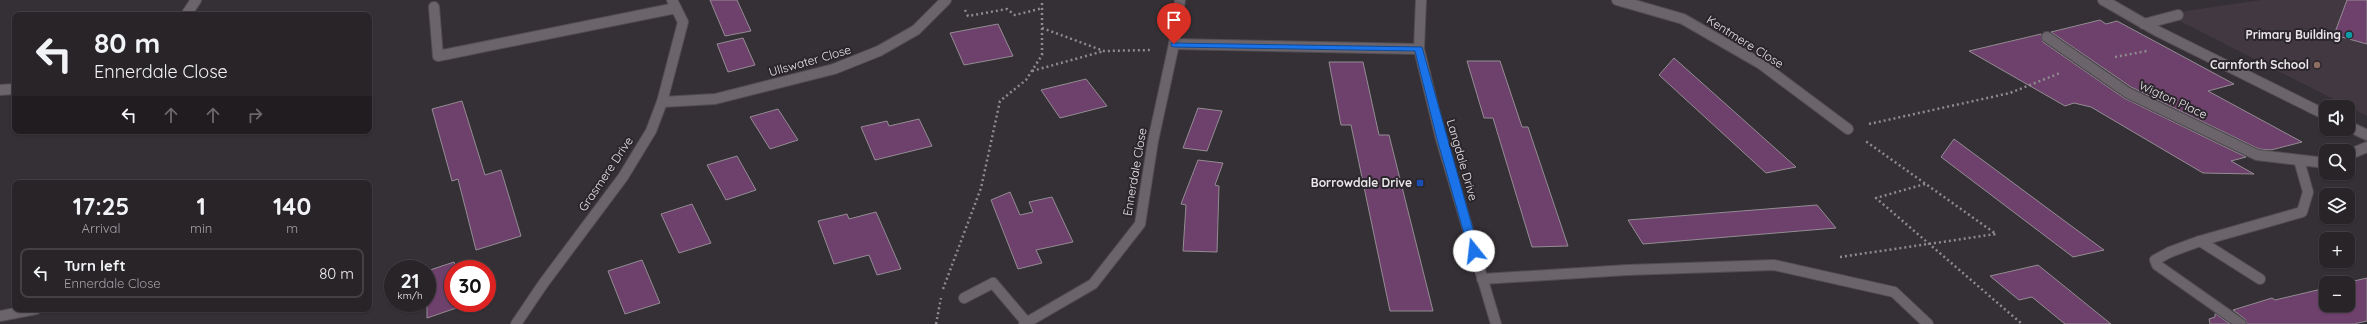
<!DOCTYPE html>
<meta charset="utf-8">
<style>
:root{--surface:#282428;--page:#302c30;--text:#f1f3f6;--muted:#a5a4a8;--line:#444145}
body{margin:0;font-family:Quicksand,sans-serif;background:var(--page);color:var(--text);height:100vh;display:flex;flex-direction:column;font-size:15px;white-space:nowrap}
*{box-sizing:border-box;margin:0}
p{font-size:13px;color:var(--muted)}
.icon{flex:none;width:22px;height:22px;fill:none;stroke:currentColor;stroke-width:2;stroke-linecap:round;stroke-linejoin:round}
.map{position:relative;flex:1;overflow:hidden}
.side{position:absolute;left:12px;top:180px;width:360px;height:132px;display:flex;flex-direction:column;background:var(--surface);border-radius:8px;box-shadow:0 1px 3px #0004,0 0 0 1px var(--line)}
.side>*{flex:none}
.banner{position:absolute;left:12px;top:12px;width:360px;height:122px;border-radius:8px;box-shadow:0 1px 3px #0004,0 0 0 1px var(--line);background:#282428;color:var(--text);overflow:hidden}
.buttons{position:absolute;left:2319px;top:100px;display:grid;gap:8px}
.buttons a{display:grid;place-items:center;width:36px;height:36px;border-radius:8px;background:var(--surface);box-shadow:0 1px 3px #0004,0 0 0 1px var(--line);font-size:20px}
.speed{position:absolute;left:384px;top:260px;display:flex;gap:8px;font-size:20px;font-weight:700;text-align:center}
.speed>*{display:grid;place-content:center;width:52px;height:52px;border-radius:50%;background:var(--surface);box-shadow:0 1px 3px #0004,0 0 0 1px var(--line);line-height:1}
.speed small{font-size:10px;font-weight:400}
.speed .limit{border:6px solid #d22;background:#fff;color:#111}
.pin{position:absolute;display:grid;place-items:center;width:34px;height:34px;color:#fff;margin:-41px -17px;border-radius:50% 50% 50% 0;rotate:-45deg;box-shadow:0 0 4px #0007}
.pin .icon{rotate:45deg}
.me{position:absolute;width:44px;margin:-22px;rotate:344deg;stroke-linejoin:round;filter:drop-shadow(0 0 3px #0008)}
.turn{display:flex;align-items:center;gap:14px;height:84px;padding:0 16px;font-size:18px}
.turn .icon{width:52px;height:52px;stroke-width:2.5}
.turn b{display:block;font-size:28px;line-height:34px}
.lanes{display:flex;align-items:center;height:38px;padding:0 16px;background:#0003;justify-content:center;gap:20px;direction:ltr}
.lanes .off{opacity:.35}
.eta{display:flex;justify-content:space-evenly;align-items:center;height:68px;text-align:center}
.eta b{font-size:24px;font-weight:700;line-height:28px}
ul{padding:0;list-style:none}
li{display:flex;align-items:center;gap:12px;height:50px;margin:0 8px 6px;padding:0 8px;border:2px solid var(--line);border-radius:8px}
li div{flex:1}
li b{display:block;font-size:15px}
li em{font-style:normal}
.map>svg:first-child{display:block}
.built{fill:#423842}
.building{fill:#6d416b;stroke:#938c93}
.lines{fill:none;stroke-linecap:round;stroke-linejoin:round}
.lane-casing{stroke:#524d52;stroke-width:12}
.street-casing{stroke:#524d52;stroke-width:12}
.path{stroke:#8e8a8e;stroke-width:2.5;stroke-dasharray:2 3;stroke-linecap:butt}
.lane{stroke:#6b656b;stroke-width:10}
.street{stroke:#6b656b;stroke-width:10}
.route{fill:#1a73e8;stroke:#114b97}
.culture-dot{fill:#0f9aa8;stroke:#2b262b;stroke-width:1.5}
.education-dot{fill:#8d6e63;stroke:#2b262b;stroke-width:1.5}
.transit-dot{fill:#1a4fb4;stroke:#2b262b;stroke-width:1.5}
.labels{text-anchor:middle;stroke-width:4;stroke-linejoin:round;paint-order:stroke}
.poi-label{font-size:12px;font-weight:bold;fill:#e9e5e9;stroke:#2b262b;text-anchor:end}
.street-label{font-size:12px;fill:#e9e5e9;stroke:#2b262b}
</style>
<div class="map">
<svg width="2367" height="324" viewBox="0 0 2367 324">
<rect width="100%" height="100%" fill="#353035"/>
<!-- built -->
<polygon class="built" points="2261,0 2367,0 2367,116 2166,14"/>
<!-- building -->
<g class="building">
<polygon points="710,0 737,0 751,31 725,36"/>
<polygon points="2347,0 2367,0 2367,44 2334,35"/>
<polygon points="2100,20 2106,24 2117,21 2234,84 2208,91 2302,142 2271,150 2259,149 2131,87 2051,32"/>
<polygon points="998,24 1013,56 964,65 950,33"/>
<polygon points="2041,34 2043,42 2124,98 2246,157 2231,161 2254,174 2203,173 2091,107 2074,103 2065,106 1969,51"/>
<polygon points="743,38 755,65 728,72 717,44"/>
<polygon points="1674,58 1729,107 1796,167 1766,173 1659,75"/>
<polygon points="1467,61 1500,61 1522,127 1528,127 1568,246 1532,247 1493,118 1484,118"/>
<polygon points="1329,62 1363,62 1379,135 1389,135 1433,311 1390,311 1351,125 1341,125"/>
<polygon points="1086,79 1107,106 1060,118 1041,90"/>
<polygon points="462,101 485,175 501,170 521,236 476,250 458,179 452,181 432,109"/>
<polygon points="1198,108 1222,111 1207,151 1183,148"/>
<polygon points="778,109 798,140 770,149 750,117"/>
<polygon points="919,119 932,146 875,160 861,127 887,121 889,126"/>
<polygon points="1954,139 2070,225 2104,250 2073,257 1941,157"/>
<polygon points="737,156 756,190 726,200 707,165"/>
<polygon points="1198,160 1223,163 1215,185 1219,186 1217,252 1183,251 1186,205 1181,204"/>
<polygon points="1010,192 1020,215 1033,212 1029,202 1052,197 1073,242 1036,250 1042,263 1018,269 991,200"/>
<polygon points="692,204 711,243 679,253 661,214"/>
<polygon points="1817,205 1836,228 1643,244 1628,220"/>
<polygon points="876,212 901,269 877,275 869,255 834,264 818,221 847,214 849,219"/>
<polygon points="642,260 660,303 625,314 608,271"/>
<polygon points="454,262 456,269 453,269 453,303 465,303 465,305 427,318 427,271"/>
<polygon points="2038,265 2111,324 2065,324 2032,297 2019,300 1990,276"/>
<polygon points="2367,278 2367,321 2354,324 2247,324 2245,319 2233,310 2272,298 2275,300 2326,288 2326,305 2348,305 2348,283 2345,283"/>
<polygon points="2215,314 2216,314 2230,324 2210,324 2209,319 2215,317"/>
</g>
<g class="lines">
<!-- lane casing -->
<g class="lane-casing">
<g id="lane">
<polyline points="434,7 438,56 676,8"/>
<polyline points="2144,24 2178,15"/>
<polyline points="2170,252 2155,260 2157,265 2241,324"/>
<polyline points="964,298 993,283 1027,323"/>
</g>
</g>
<!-- street casing -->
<g class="street-casing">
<g id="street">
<polyline points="1421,0 1419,49 1441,139 1496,324"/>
<polyline points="1617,0 1683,19 1761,64 1848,129"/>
<polyline points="2103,0 2157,31 2326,115"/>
<polyline points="186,15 196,0"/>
<polyline points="2047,37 2128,93 2257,155 2326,163"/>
<polyline points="1174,44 1419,49"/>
<polyline points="0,90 15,89"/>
<polyline points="662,102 715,99 834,69 879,51 916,30 946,0"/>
<polyline points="2348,126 2367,135"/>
<polyline points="2348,155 2367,147"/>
<polyline points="2200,241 2260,279"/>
<polyline points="2170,252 2200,241 2302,212 2308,192 2299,160"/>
<polyline points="1482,279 1627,270 1774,265 1894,292 1928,324"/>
<polyline points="0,316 36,309"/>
<polyline points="516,324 543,284 623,177 651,131 662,102 683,22 672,0"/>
<polyline points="1024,324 1093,284 1140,224 1153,141 1174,44 1180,0"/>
</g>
</g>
<!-- path -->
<g class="path">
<polyline points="965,10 968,16 1007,9 1015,15 1043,8"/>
<polyline points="1042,28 1104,51 1152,50"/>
<polyline points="2115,57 2147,51"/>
<polyline points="1032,71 1104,51"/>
<polyline points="1869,124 2010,93 2060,73"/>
<polyline points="1925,184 1876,198 2022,324"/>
<polyline points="1840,257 1996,234 1864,140"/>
<polyline points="943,289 981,188 1000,101 1026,80 1042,55 1042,0"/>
<polyline points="936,324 941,298"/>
</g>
<!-- lane -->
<use href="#lane" class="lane"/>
<!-- street -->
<use href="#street" class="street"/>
</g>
<!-- route -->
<polygon class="route" points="1171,43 1422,47 1479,251 1478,253 1474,254 1469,251 1437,139 1415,51 1174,47 1171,46"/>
<!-- markers -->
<circle class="culture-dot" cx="2349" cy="35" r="4"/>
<circle class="education-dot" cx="2317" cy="65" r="4"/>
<rect class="transit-dot" x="1416" y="179" width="8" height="8" rx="2"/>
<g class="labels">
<!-- poi labels -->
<g class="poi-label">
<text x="2341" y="39">Primary Building</text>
<text x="2309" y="69">Carnforth School</text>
<text x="1412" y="187">Borrowdale Drive</text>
</g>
<!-- street labels -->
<g class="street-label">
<text transform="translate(1745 42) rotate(32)" y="4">Kentmere Close</text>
<text transform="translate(810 61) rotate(-16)" y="4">Ullswater Close</text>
<text transform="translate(2173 100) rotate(25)" y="4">Wigton Place</text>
<text transform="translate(1462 160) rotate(74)" y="4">Langdale Drive</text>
<text transform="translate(1135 172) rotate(-80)" y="4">Ennerdale Close</text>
<text transform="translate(606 174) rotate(-56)" y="4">Grasmere Drive</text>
</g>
</g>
</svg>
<div class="buttons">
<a><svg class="icon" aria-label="sound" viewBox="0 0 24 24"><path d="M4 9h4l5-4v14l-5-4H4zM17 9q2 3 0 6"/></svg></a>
<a><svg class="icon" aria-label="search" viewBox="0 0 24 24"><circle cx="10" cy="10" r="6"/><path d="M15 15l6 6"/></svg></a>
<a><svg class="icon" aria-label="layers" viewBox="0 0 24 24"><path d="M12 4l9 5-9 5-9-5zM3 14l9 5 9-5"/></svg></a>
<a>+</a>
<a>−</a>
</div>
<div class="speed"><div>21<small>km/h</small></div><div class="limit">30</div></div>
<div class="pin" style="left:1174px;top:44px;background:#d93025"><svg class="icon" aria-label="arrive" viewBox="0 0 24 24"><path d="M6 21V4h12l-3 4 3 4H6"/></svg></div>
<svg class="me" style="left:1474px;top:251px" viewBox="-20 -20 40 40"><circle r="19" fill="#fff"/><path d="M0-13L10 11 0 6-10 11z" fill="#1a73e8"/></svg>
<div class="banner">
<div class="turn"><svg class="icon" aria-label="left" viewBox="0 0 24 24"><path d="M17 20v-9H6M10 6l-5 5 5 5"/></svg><div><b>80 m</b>Ennerdale Close</div></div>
<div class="lanes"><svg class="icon" aria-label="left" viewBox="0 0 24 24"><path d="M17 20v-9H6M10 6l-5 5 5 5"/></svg><svg class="icon off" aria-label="ahead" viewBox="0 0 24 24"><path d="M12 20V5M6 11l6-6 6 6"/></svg><svg class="icon off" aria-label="ahead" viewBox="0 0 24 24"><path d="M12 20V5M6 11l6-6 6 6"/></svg><svg class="icon off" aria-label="right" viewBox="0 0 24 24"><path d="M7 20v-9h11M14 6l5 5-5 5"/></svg></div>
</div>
<section class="side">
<div class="eta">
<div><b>17:25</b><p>Arrival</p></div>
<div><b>1</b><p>min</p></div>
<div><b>140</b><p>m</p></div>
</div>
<ul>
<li><svg class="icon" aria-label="left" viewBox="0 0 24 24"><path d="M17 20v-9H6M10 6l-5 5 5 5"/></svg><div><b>Turn left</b><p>Ennerdale Close</p></div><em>80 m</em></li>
</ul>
</section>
</div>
